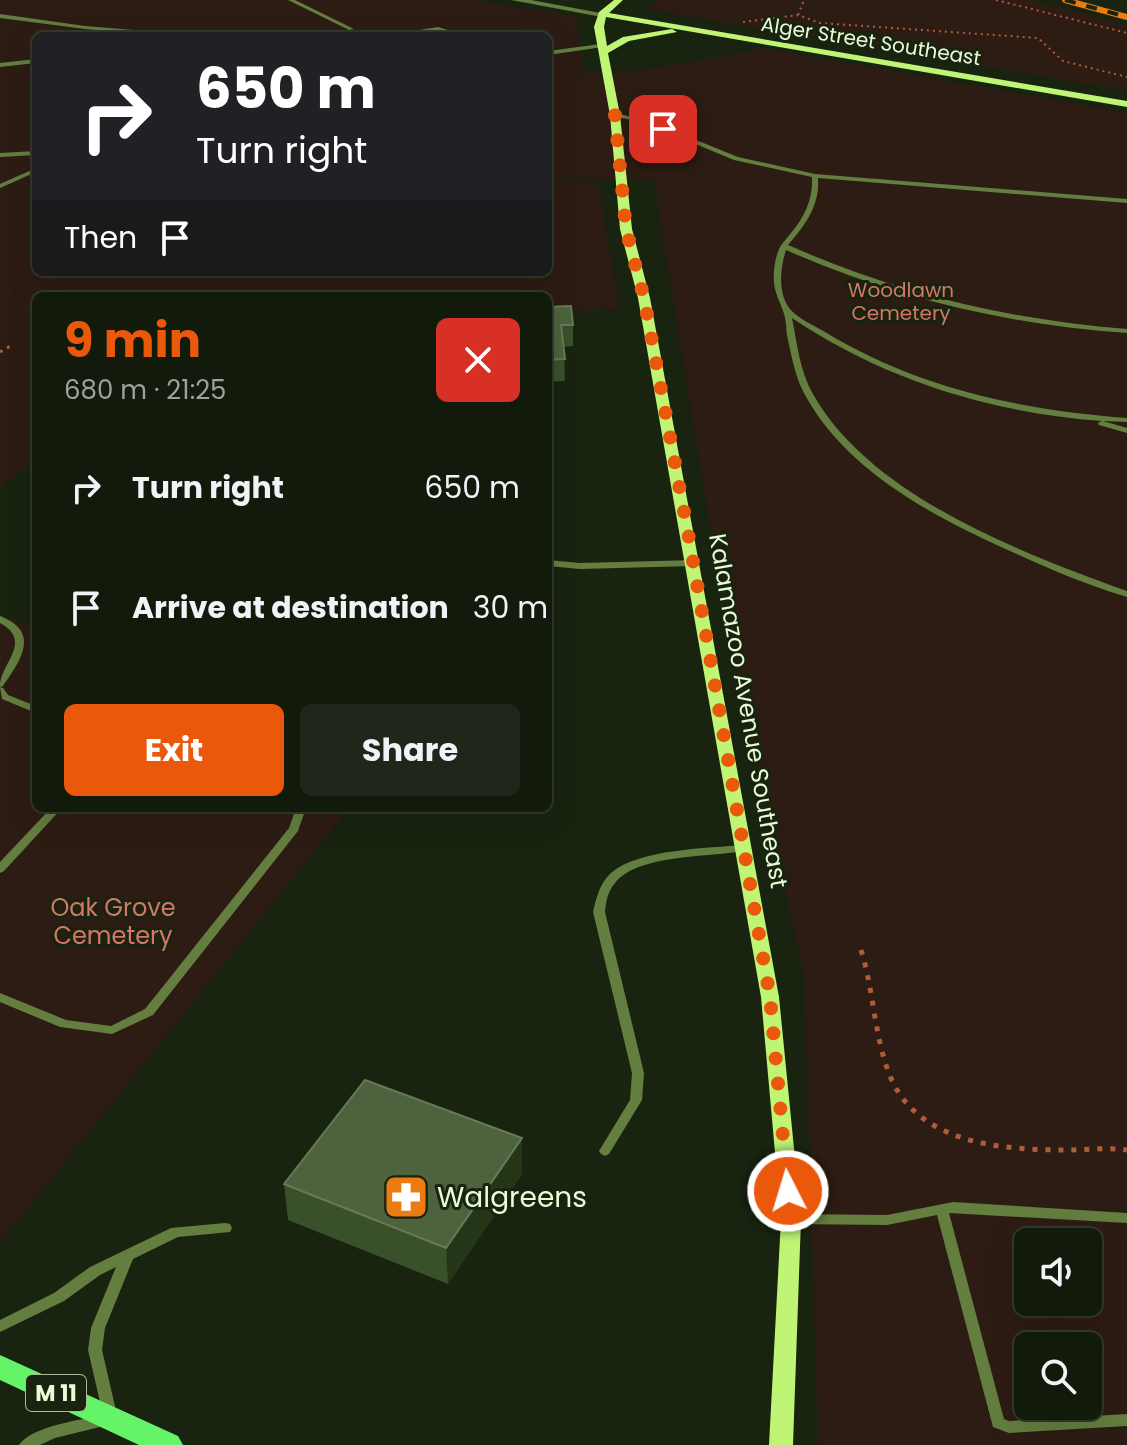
<!DOCTYPE html>
<meta charset="utf-8">
<style>
:root{--surface:#121a0c;--page:#1f271a;--text:#f1f3f6;--muted:#9ca19d;--line:#31382d;--accent:#ea580c}
body{margin:0;font-family:Poppins,sans-serif;background:var(--page);color:var(--text);height:100vh;display:flex;flex-direction:column;font-size:30px;white-space:nowrap}
*{box-sizing:border-box;margin:0}
p{font-size:26px;color:var(--muted)}
.icon{flex:none;width:44px;height:44px;fill:none;stroke:currentColor;stroke-width:2;stroke-linecap:round;stroke-linejoin:round}
.map{position:relative;flex:1;overflow:hidden}
.sheet{position:absolute;left:32px;top:292px;width:520px;height:520px;display:flex;flex-direction:column;background:var(--surface);border-radius:12px;box-shadow:0 8px 32px #0002,0 0 0 2px var(--line)}
.sheet>*{flex:none}
.hud{position:absolute;left:32px;top:32px;width:520px;height:244px;border-radius:12px;box-shadow:0 8px 32px #0002,0 0 0 2px var(--line);background:#202124;color:#fff;overflow:hidden}
.buttons{position:absolute;left:1014px;top:1228px;display:grid;gap:16px}
.buttons a{display:grid;place-items:center;width:88px;height:88px;border-radius:12px;background:var(--surface);box-shadow:0 8px 32px #0002,0 0 0 2px var(--line);font-size:40px}
.pin{position:absolute;display:grid;place-items:center;width:68px;height:68px;color:#fff;margin:-34px;border-radius:16px;box-shadow:0 4px 12px #0006}
.me{position:absolute;width:88px;margin:-44px;rotate:355deg;stroke-linejoin:round;filter:drop-shadow(0 0 6px #0008)}
.turn{display:flex;align-items:center;gap:28px;height:168px;padding:0 32px;font-size:36px}
.turn .icon{width:104px;height:104px;stroke-width:2.5}
.turn b{display:block;font-size:56px;line-height:68px}
.then{display:flex;align-items:center;height:76px;padding:0 32px;background:#0003;gap:16px;font-size:30px}
.round{display:grid;place-items:center;flex:none;width:84px;height:84px;border-radius:12px;background:var(--page)}
.overview{display:flex;align-items:center;justify-content:space-between;height:136px;padding:0 32px}
h1{font-size:48px;font-weight:700;line-height:60px;color:var(--accent)}
.primary-button{display:flex;gap:16px;margin-top:auto;padding:16px 32px}
.primary-button a{flex:1;height:92px;border-radius:12px;background:var(--accent);color:#fff;font-size:32px;font-weight:700;line-height:92px;text-align:center}
.primary-button a+a{background:var(--page);color:var(--text)}
ul{padding:0;list-style:none}
li{display:flex;align-items:center;gap:24px;height:120px;padding:0 32px}
li div{flex:1}
li b{display:block;font-size:30px}
li em{font-style:normal}
.map>svg:first-child{display:block}
.green{fill:#2d1c14;fill-rule:evenodd}
.lines{fill:none;stroke-linecap:round;stroke-linejoin:round}
.path-far2{stroke:#ad5e38;stroke-width:2;stroke-dasharray:2 4;stroke-linecap:butt}
.path-far1{stroke:#ad5e38;stroke-width:3;stroke-dasharray:3 5;stroke-linecap:butt}
.path{stroke:#ad5e38;stroke-width:5;stroke-dasharray:5 8;stroke-linecap:butt}
.service{fill:#637e3f;fill-rule:evenodd}
.minor{fill:#637e3f;fill-rule:evenodd}
.secondary{fill:#bff474;fill-rule:evenodd}
.primary{fill:#65f367;fill-rule:evenodd}
.rail-casing{stroke:#eb7c12;stroke-width:6}
.rail{stroke:#182310;stroke-width:4;stroke-dasharray:11;stroke-linecap:butt}
.wall{fill:#3a502b}
.shaded-wall{fill:#253618}
.building{fill:#4d623d;stroke:#657a55;stroke-width:2}
.route{stroke:#ea580c;stroke-width:14;stroke-dasharray:0 25.2}
.labels{text-anchor:middle;stroke-width:6;stroke-linejoin:round;paint-order:stroke}
.far-street-label{font-size:20px;fill:#e9fcd5;stroke:#182310}
.far-park-label{font-size:20px;fill:#d67667;stroke:#182310}
.shield{fill:#182310;stroke:#aabb9a;stroke-width:2}
.shield-label{font-size:22px;font-weight:bold;fill:#e9fcd5}
.street-label{font-size:24px;fill:#e9fcd5;stroke:#182310}
.park-label{font-size:24px;fill:#d67667;stroke:#182310}
.near-poi-label{font-size:28px;fill:#e9fcd5;stroke:#182310;text-anchor:start}
</style>
<div class="map">
<svg width="1127" height="1445" viewBox="0 0 1127 1445">
<rect width="100%" height="100%" fill="#182310"/>
<!-- green -->
<g class="green">
<path d="M0 0H473L576 16 583 73 635 71 764 48 1127 113V1445H818L804 977 723 605 654 181 548 177V36H36V272H548V179L598 182 619 309 548 312V296H36V461L0 485ZM1028 1242H1088V1302H1028ZM1028 1346H1088V1406H1028Z"/>
<polygon points="656,0 1033,0 1127,25 1127,91 647,9"/>
<polygon points="0,616 36,627 36,808 349,808 0,1243"/>
</g>
<g class="lines">
<!-- path-far2 -->
<g class="path-far2">
<polyline points="996,0 1127,33"/>
<polyline points="798,15 804,0"/>
<polyline points="743,22 798,15 820,23 1038,38 1063,61 1127,77"/>
</g>
<!-- path-far1 -->
<polyline class="path-far1" points="0,352 12,345"/>
<!-- path -->
<path class="path" d="M861 950C874 991 874 1036 890 1076 918 1144 1002 1150 1066 1150 1086 1150 1106 1147 1127 1150"/>
<!-- service -->
<g class="service">
<polygon points="288,0 295,0 354,29 349,30"/>
<polygon points="0,14 85,26 170,33 227,33 327,30 388,35 438,27 468,36 458,36 438,31 402,36 327,34 168,36 85,29 0,18"/>
<polygon points="601,44 604,46 603,47 548,55 548,51"/>
<polygon points="36,59 36,63 0,67 0,63"/>
<path d="M615 113 649 121 738 157 815 174 1127 199V203L818 178C820 206 805 225 788 245 897 293 1009 320 1127 329V333C1009 325 895 298 786 250 781 266 778 287 786 303 793 317 812 324 825 332 917 388 1021 410 1127 418V422L1103 421 1127 428V433L1099 425 1098 423 1102 421C992 413 884 380 792 318 797 343 800 372 813 394 870 496 1022 553 1127 591V597C1090 586 1054 571 1019 555 940 520 846 473 804 393 795 376 791 354 787 335 786 327 786 318 783 311 780 301 775 294 774 283 773 271 775 257 780 247 783 242 788 237 791 233 805 216 813 199 812 177L734 160 645 123 613 116 612 115Z"/>
<polygon points="36,151 36,155 0,157 0,153"/>
<polygon points="36,168 36,172 0,188 0,184"/>
<polygon points="548,560 580,563 694,560 699,563 694,566 580,569 548,566"/>
<path d="M0 616C41 632 21 660 3 686L0 687C0 663 34 642 0 623Z"/>
<polygon points="0,687 3,688 8,695 36,706 36,713 2,699"/>
<polygon points="51,808 62,808 4,871 0,873 0,862"/>
<polygon points="296,808 306,808 298,831 153,1015 112,1034 60,1027 0,1002 0,993 66,1020 111,1026 145,1009 289,828"/>
<path d="M744 845 748 846 749 848 748 850C712 858 639 853 615 883 608 891 606 901 605 912L644 1073 642 1100 609 1154 605 1156 601 1154 599 1151 630 1100 632 1073 593 912C596 898 600 883 611 873 638 849 709 848 744 845Z"/>
<polygon points="953,1202 1127,1213 1127,1223 949,1213 1004,1419 1009,1421 1127,1414 1127,1426 1009,1433 993,1427 937,1215 887,1225 791,1224 786,1223 784,1219 786,1215 791,1214 887,1215"/>
<path d="M225 1223 230 1224 232 1228 230 1232 178 1237 133 1259 105 1328 102 1350 118 1419 116 1423 55 1438 40 1445H19C32 1426 80 1420 103 1415L88 1350 91 1328 116 1267 100 1275 64 1301 0 1332V1320L54 1293 90 1267 171 1228Z"/>
</g>
<!-- minor -->
<polygon class="minor" points="511,0 531,0 606,14 602,17"/>
<!-- secondary -->
<polygon class="secondary" points="614,0 623,0 609,13 1127,101 1127,107 606,17 604,27 607,46 623,37 672,29 677,32 629,41 608,53 620,115 632,229 650,298 779,997 801,1219 793,1445 769,1445 781,1219 761,997 638,298 620,229 610,115 594,27 599,12"/>
<!-- primary -->
<polygon class="primary" points="0,1355 178,1436 183,1445 139,1445 0,1380"/>
<!-- rail casing -->
<g class="rail-casing">
<polyline id="rail" points="1065,0 1127,17"/>
</g>
<!-- rail -->
<use href="#rail" class="rail"/>
</g>
<!-- wall -->
<g class="wall">
<polygon points="548,307 573,325 573,346 564,347 565,381 548,382"/>
<polygon points="36,480 36,513 31,484"/>
<polygon points="522,1138 522,1174 448,1284 288,1220 284,1184"/>
</g>
<!-- shaded-wall -->
<polygon class="shaded-wall" points="522,1138 522,1174 448,1284 446,1248"/>
<!-- building -->
<g class="building">
<polygon points="571,306 573,325 561,325 565,359 548,360 548,307"/>
<polygon points="365,1080 522,1138 446,1248 284,1184"/>
</g>
<g class="lines">
<!-- route -->
<polyline class="route" points="663,129 647,122 615,115 626,229 644,298 688,533 770,997 788,1191"/>
</g>
<!-- icons -->
<defs>
<g id="pharmacy-square" transform="scale(2.3)"><rect x="-9" y="-9" width="18" height="18" rx="4" fill="#eb7c12" stroke="#182310"/><path d="M-2-6h4v4h4v4h-4v4h-4v-4h-4v-4h4Z" fill="#fff"/></g>
</defs>
<g fill-rule="evenodd">
<use href="#pharmacy-square" x="406" y="1197"/>
</g>
<g class="labels">
<!-- far-street labels -->
<g class="far-street-label">
<text transform="translate(871 41) rotate(9)" y="7">Alger Street Southeast</text>
</g>
<!-- far-park labels -->
<g class="far-park-label">
<text x="901" y="297">Woodlawn<tspan x="901" dy="23">Cemetery</tspan></text>
</g>
<!-- shield labels -->
<rect class="shield" x="26" y="1375" width="60" height="36" rx="6"/>
<g class="shield-label">
<text x="56" y="1401">M 11</text>
</g>
<!-- street labels -->
<g class="street-label">
<text transform="translate(748 711) rotate(80)" y="8">Kalamazoo Avenue Southeast</text>
</g>
<!-- park labels -->
<g class="park-label">
<text x="113" y="916">Oak Grove<tspan x="113" dy="28">Cemetery</tspan></text>
</g>
<!-- near-poi labels -->
<g class="near-poi-label">
<text x="437" y="1207">Walgreens</text>
</g>
</g>
</svg>
<div class="buttons">
<a><svg class="icon" aria-label="sound" viewBox="0 0 24 24"><path d="M4 9h4l5-4v14l-5-4H4zM17 9q2 3 0 6"/></svg></a>
<a><svg class="icon" aria-label="search" viewBox="0 0 24 24"><circle cx="10" cy="10" r="6"/><path d="M15 15l6 6"/></svg></a>
</div>
<div class="pin" style="left:663px;top:129px;background:#d93025"><svg class="icon" aria-label="arrive" viewBox="0 0 24 24"><path d="M6 21V4h12l-3 4 3 4H6"/></svg></div>
<svg class="me" style="left:788px;top:1191px" viewBox="-20 -20 40 40"><circle r="17" fill="#ea580c" stroke="#fff" stroke-width="3"/><path d="M0-11L8 9 0 5-8 9z" fill="#fff"/></svg>
<div class="hud">
<div class="turn"><svg class="icon" aria-label="right" viewBox="0 0 24 24"><path d="M7 20v-9h11M14 6l5 5-5 5"/></svg><div><b>650 m</b>Turn right</div></div>
<div class="then">Then<svg class="icon" aria-label="arrive" viewBox="0 0 24 24"><path d="M6 21V4h12l-3 4 3 4H6"/></svg></div>
</div>
<section class="sheet">
<div class="overview"><div><h1>9 min</h1><p>680 m · 21:25</p></div><a class="round" style="background:#d93025;color:#fff"><svg class="icon" aria-label="close" viewBox="0 0 24 24"><path d="M6 6l12 12M18 6L6 18"/></svg></a></div>
<ul>
<li><svg class="icon" aria-label="right" viewBox="0 0 24 24"><path d="M7 20v-9h11M14 6l5 5-5 5"/></svg><div><b>Turn right</b></div><em>650 m</em></li>
<li><svg class="icon" aria-label="arrive" viewBox="0 0 24 24"><path d="M6 21V4h12l-3 4 3 4H6"/></svg><div><b>Arrive at destination</b></div><em>30 m</em></li>
</ul>
<div class="primary-button"><a>Exit</a><a>Share</a></div>
</section>
</div>
